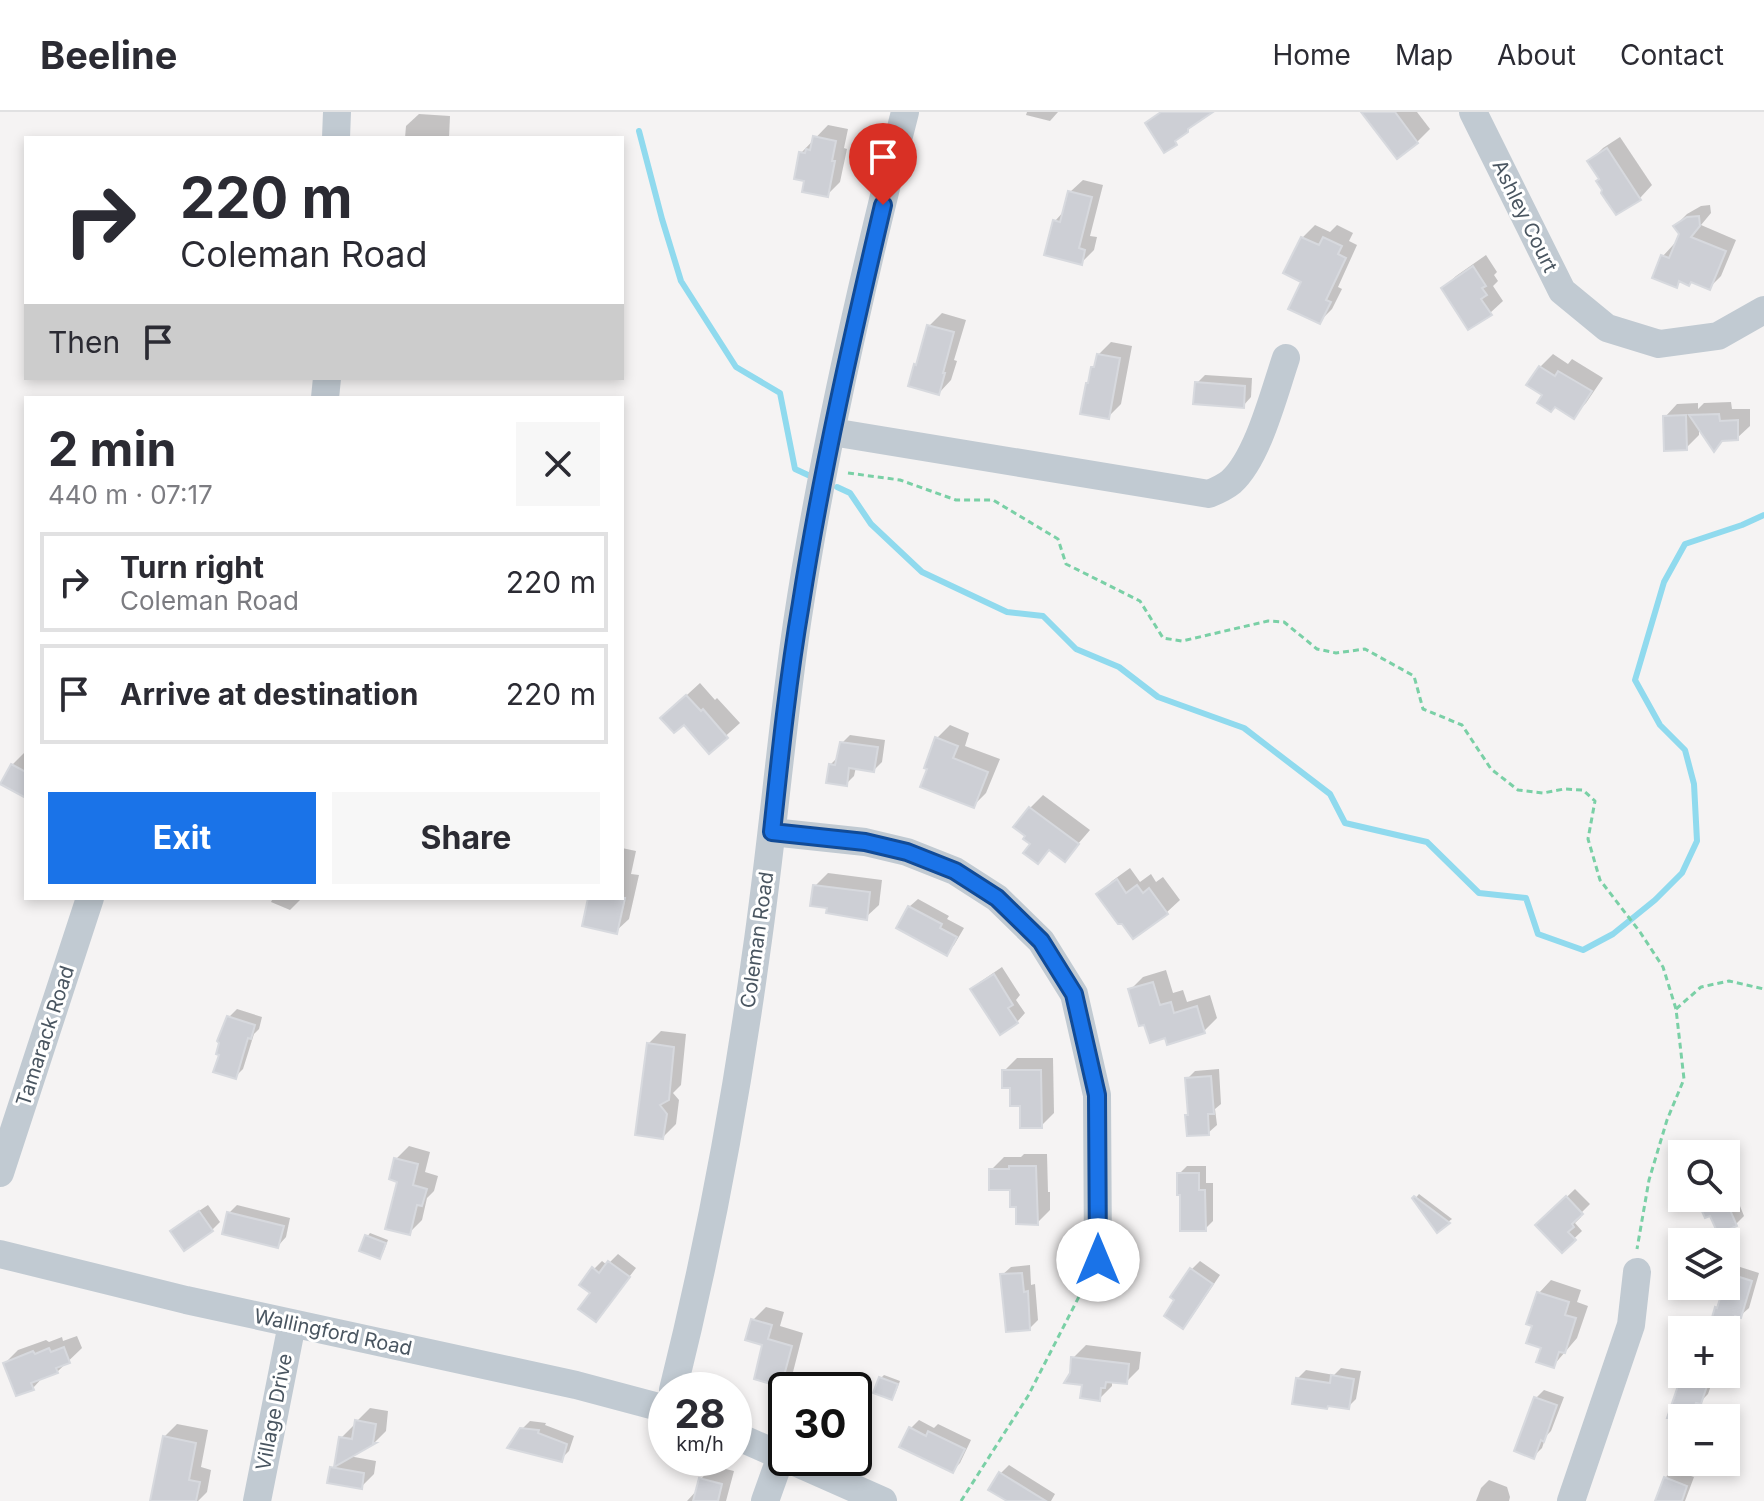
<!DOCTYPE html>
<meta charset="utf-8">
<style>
:root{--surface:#fff;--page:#f7f7f7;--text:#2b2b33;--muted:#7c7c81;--line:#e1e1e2;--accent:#1a73e8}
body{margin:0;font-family:Inter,sans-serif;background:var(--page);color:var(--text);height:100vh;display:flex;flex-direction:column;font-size:30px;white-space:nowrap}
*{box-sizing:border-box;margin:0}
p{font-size:26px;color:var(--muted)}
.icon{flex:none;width:44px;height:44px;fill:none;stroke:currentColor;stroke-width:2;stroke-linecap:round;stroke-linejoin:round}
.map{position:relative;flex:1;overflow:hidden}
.panel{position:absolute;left:24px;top:284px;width:600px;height:504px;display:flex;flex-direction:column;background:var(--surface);border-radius:0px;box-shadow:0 4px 12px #0003}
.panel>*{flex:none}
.hud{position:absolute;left:24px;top:24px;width:600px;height:244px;border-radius:0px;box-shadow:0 4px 12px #0003;background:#fff;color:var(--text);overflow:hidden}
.controls{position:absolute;left:1668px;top:1028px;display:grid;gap:16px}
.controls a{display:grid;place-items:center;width:72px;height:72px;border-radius:0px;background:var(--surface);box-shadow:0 4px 12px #0003;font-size:40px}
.speed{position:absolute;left:648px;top:1260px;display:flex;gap:16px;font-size:40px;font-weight:700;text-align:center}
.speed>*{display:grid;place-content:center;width:104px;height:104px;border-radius:50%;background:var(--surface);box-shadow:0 4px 12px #0003;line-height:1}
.speed small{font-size:20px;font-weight:400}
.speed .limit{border:4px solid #111;border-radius:12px;background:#fff;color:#111}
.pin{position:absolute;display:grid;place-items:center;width:68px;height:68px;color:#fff;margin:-82px -34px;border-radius:50% 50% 50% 0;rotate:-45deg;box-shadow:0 0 8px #0007}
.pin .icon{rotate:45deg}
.me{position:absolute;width:88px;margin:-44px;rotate:0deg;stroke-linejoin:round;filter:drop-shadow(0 0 6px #0008)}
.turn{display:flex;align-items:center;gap:28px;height:168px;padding:0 24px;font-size:36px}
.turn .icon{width:104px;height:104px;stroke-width:2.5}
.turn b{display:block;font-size:56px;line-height:68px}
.then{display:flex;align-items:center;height:76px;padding:0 24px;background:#0003;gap:16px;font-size:30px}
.round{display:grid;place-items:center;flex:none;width:84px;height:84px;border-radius:0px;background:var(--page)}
.overview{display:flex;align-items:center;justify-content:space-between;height:136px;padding:0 24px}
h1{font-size:48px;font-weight:700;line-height:60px}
.button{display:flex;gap:16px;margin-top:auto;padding:16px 24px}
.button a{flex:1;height:92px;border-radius:0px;background:var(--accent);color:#fff;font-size:32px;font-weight:700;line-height:92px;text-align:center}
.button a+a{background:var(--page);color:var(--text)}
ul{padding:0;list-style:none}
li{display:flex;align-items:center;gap:24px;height:100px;margin:0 16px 12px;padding:0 8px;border:4px solid var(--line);border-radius:0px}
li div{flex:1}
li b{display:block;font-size:30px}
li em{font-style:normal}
header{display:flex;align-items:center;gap:48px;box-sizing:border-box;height:112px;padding:0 40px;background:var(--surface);border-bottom:2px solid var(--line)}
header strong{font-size:38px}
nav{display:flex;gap:44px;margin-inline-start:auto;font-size:28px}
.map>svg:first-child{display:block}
.shadow{fill:#0003}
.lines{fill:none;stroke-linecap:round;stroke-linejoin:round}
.stream{stroke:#90daee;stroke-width:6}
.building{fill:#cdcfd5;stroke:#d7d9de;stroke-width:2}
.path{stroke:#7ad0a6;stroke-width:3;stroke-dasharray:6 4;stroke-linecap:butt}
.minor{stroke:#c1cad2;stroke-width:28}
.route-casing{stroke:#114b97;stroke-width:20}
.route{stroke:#1a73e8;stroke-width:14}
.labels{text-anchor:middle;stroke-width:6;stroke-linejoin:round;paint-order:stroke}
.street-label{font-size:20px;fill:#4a5661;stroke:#fff}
</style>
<header>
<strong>Beeline</strong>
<nav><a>Home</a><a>Map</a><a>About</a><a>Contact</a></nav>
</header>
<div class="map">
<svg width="1764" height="1389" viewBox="0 0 1764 1389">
<rect width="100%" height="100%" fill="#f5f3f3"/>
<!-- shadow -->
<g class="shadow">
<polygon points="1027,0 1058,0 1050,9 1026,3"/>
<polygon points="1364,0 1417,0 1430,17 1417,30"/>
<polygon points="419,2 450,4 449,26 405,26 406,14"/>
<polygon points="828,13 848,17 844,36 847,37 840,70 827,83 801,41"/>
<polygon points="1620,25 1652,73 1640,86 1602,66 1590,49 1603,36"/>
<polygon points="1083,68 1103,73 1090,124 1097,125 1094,138 1081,151 1055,109 1065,98 1070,80"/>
<polygon points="1710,93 1711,101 1701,113 1736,128 1721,164 1709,176 1692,168 1682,168 1676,174 1663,144 1674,132 1677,133 1682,122 1675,114 1687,102 1701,94"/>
<polygon points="1315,113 1330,120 1337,113 1353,121 1349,129 1357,133 1338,175 1342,177 1332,197 1319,210 1303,169 1302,126"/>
<polygon points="1486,143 1497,160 1494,163 1498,169 1493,174 1503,189 1490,201 1443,176 1456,164"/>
<polygon points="942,201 966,208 954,248 957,249 951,268 939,281 916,253 919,250 929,214"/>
<polygon points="1111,230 1132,234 1121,292 1108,305 1090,269 1093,256 1097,251 1098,243"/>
<polygon points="1553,242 1568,252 1572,247 1603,266 1586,291 1573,304 1545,282 1540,255"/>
<polygon points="1205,263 1252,266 1251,285 1243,294 1197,271"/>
<polygon points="1731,290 1732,297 1750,297 1750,314 1737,326 1724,327 1714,337 1699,314 1699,323 1686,336 1665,305 1677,292 1698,291 1698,297 1704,291"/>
<polygon points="700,571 715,588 717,586 740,611 709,639 676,593"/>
<polygon points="950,613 969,621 965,634 1000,647 986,681 973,694 937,626"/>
<polygon points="850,623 885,628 882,650 874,658 856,655 854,664 846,672 830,653 839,644 842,631"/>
<polygon points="25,640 26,641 26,684 12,653"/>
<polygon points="1043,683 1090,718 1065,747 1051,737 1038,750 1030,696"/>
<polygon points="622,736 636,739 631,762 639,763 629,807 616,819 590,786 622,786"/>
<polygon points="1130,756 1140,770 1151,762 1156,770 1163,765 1180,788 1167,800 1133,824 1099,782 1112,769"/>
<polygon points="828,761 882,768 879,793 866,805 815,774"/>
<polygon points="273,786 302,786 290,798 271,790"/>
<polygon points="918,787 949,804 947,807 964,816 954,833 946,841 909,795"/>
<polygon points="1002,855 1020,883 1016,888 1025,901 1017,910 972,878 980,870"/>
<polygon points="1166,858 1173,881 1183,878 1187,890 1210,883 1217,906 1204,919 1166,924 1130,878 1143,865"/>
<polygon points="237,897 262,905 259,917 254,922 243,957 235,965 228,906"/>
<polygon points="661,919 686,922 681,973 673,981 679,988 676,1012 663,1025 648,932"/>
<polygon points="1017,946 1053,946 1054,1001 1041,1014 1022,992 1004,959"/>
<polygon points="1219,957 1221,992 1215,997 1217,1013 1208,1021 1190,1001 1187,967 1195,959"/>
<polygon points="409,1034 430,1040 425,1060 438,1064 434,1079 427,1086 422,1108 409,1121 396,1047"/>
<polygon points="1024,1042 1047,1042 1048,1080 1050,1080 1050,1098 1037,1111 1018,1093 1012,1076 991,1058 1004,1045 1021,1045"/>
<polygon points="1187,1054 1206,1054 1206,1071 1213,1071 1213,1109 1205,1117 1179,1062"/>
<polygon points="1726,1059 1744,1104 1736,1112 1719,1120 1711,1101 1698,1086 1726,1086"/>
<polygon points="1575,1077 1590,1092 1579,1103 1581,1105 1575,1111 1582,1119 1562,1138 1538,1113"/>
<polygon points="1419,1082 1452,1107 1437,1118 1415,1087"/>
<polygon points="208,1093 220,1110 212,1118 173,1119 181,1111"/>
<polygon points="237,1093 290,1106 286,1125 278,1134 229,1101"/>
<polygon points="370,1121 388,1128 383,1141 380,1145 367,1125"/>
<polygon points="618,1142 636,1156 596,1208 593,1180 594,1157 602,1149 607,1153"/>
<polygon points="1200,1149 1220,1163 1191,1206 1182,1214 1192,1157"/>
<polygon points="1030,1153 1031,1173 1035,1172 1038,1208 1030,1216 1002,1163 1011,1155"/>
<polygon points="1737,1154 1759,1161 1749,1196 1740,1204 1738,1212 1729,1220 1711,1215 1729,1163"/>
<polygon points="1551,1168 1581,1178 1577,1190 1588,1194 1577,1226 1553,1254 1534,1212 1539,1181"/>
<polygon points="766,1195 784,1200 780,1214 803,1221 793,1260 780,1272 764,1231 747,1227 753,1208"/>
<polygon points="77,1224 82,1236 57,1260 44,1264 33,1276 5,1251 18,1238 46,1228 49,1230 62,1225 63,1229"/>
<polygon points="1086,1233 1141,1240 1139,1257 1126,1270 1112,1268 1112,1274 1099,1287 1084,1271 1072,1262 1073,1246"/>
<polygon points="1341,1256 1361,1259 1356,1287 1348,1295 1330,1292 1298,1266 1306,1258 1334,1263"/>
<polygon points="1685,1262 1715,1262 1708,1282 1699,1291 1696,1300 1690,1306 1682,1306 1670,1302"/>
<polygon points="884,1263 900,1269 895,1282 891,1286 881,1266"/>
<polygon points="1544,1278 1564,1285 1551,1319 1546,1324 1542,1336 1534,1344 1536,1286"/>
<polygon points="370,1296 388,1299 386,1319 375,1330 349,1344 376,1349 374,1362 361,1375 332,1356 337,1351 341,1326 354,1313 356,1314 357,1309"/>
<polygon points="919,1308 934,1316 938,1312 971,1328 960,1351 952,1359 911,1316"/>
<polygon points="530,1309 546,1311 545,1313 574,1324 569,1339 561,1347 521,1318"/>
<polygon points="177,1312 208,1318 201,1355 211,1358 207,1380 198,1389 157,1389 164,1325"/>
<polygon points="1009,1353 1055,1382 1051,1389 1006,1389 1007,1387 991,1377 1001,1361"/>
<polygon points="713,1354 734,1359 726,1389 687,1389 699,1376 701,1367"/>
<polygon points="1673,1358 1694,1365 1685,1389 1657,1389 1665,1366"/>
<polygon points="1489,1368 1507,1375 1510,1385 1509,1389 1476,1389 1481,1376"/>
</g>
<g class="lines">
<!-- stream -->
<g class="stream">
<polyline points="639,19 662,107 681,169 736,255 780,281 795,357 808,363"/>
<polyline points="837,375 850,381 871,412 922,460 1007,500 1043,504 1076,537 1119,555 1158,585 1244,616 1330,682 1345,711 1427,730 1479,781 1526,786 1538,822 1583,838 1613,822 1655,788 1682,761 1697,729 1694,672 1685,638 1660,613 1635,568 1664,470 1685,432 1742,413 1764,403"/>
</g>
</g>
<!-- building -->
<g class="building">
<polygon points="1161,0 1213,0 1188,17 1188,20 1175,29 1177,33 1164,41 1145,11"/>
<polygon points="1361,0 1395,0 1418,31 1397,47"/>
<polygon points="813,24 836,29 832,49 835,49 828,85 802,80 804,69 794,67 799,40 805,41 806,37 810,38"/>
<polygon points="1607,36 1641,88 1616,103 1601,81 1602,78 1596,69 1599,67 1587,49"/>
<polygon points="1068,79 1092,85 1079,136 1085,138 1082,153 1044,143 1053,108 1060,110"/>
<polygon points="1699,104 1700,114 1691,125 1726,139 1710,178 1691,170 1689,174 1679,169 1677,176 1652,166 1661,143 1669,146 1679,122 1673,114 1687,105"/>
<polygon points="1301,125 1319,133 1323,125 1342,134 1338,142 1346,146 1326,188 1331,190 1320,212 1288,197 1301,170 1283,161"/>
<polygon points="1473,154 1486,174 1482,176 1487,183 1481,187 1492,203 1468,218 1441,176"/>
<polygon points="927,213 954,220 943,261 945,261 939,283 908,274 914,252 916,253"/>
<polygon points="1097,242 1120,246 1109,307 1080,302 1086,271 1088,271 1091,255 1094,255"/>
<polygon points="1539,254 1555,264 1558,259 1592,279 1574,307 1555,295 1551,300 1537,291 1542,283 1526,273"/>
<polygon points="1195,270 1245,274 1244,296 1193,292"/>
<polygon points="1719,302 1720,309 1738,308 1738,328 1722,329 1714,340 1689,303"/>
<polygon points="1686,303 1687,338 1664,339 1663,304"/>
<polygon points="686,583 701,599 703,597 728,626 709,642 684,613 674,621 660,606"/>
<polygon points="935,625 958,634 953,646 988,660 974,696 920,675 927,657 924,656"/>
<polygon points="840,630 878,635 874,660 849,656 847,674 826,671 829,652 835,653"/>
<polygon points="11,652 26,660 26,686 0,672"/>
<polygon points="1029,695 1079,732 1065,750 1049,738 1038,752 1023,741 1030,732 1023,727 1025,724 1013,715"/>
<polygon points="1117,767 1126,781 1137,773 1143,781 1149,776 1168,802 1133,827 1122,812 1118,812 1096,782"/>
<polygon points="813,773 870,780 867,808 826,801 827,796 810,794"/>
<polygon points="588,786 625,786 617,822 582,814"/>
<polygon points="908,794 942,812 940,816 957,825 947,844 896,816"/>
<polygon points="994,862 1013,893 1008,896 1018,911 1000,923 970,877"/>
<polygon points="1153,870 1160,893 1171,890 1174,901 1197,894 1205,921 1167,933 1165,926 1150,931 1144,913 1139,914 1128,877"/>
<polygon points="227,904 255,913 251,927 248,926 236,967 213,960 219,943 216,942 219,931 217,929"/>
<polygon points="647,931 674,935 669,988 660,993 667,1002 663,1027 635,1023"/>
<polygon points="1002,958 1041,958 1042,1016 1020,1016 1020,994 1010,994 1010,976 1002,976"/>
<polygon points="1211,964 1214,1002 1208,1002 1209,1023 1187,1024 1185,1003 1188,1003 1185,966"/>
<polygon points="394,1046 418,1052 413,1073 427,1077 422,1094 417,1093 410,1123 385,1117 397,1070 389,1067"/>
<polygon points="1009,1054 1036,1054 1038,1113 1016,1112 1016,1095 1010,1095 1010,1078 989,1078 989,1057 1009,1057"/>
<polygon points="1177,1061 1199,1061 1199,1078 1205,1078 1206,1119 1180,1119 1180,1083 1177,1083"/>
<polygon points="1414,1084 1450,1111 1437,1121 1412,1086"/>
<polygon points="1566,1084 1583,1102 1572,1112 1574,1115 1568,1120 1576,1128 1562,1141 1535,1113"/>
<polygon points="1696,1086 1727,1086 1731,1094 1730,1098 1737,1114 1718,1122 1710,1104 1705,1106"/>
<polygon points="199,1099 213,1119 184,1139 170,1119"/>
<polygon points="227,1100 284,1114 278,1136 222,1122"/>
<polygon points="365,1123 386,1131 380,1147 359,1139"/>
<polygon points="608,1149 630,1165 596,1210 578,1197 590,1181 579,1173 592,1155 599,1161"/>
<polygon points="1190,1156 1213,1172 1183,1217 1164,1204 1174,1188 1170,1185"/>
<polygon points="1022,1161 1024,1180 1028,1179 1030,1218 1006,1220 1000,1162"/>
<polygon points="1727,1161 1752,1169 1741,1206 1735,1204 1730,1222 1726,1221 1726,1218 1709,1216 1715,1195 1717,1196 1724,1174 1726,1174"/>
<polygon points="1537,1180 1569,1190 1565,1203 1576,1206 1565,1241 1559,1240 1554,1256 1536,1250 1541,1236 1526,1231 1532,1214 1526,1212"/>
<polygon points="751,1207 772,1213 768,1227 792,1234 781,1275 754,1267 762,1233 745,1228"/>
<polygon points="64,1235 70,1251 56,1256 58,1261 31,1271 34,1278 16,1284 3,1251 33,1239 35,1242 49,1236 51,1240"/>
<polygon points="1071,1245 1129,1252 1127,1272 1106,1270 1105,1276 1101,1276 1100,1289 1080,1286 1082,1273 1064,1271 1070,1261"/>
<polygon points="1682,1262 1711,1262 1701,1292 1696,1291 1690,1306 1667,1306"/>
<polygon points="1331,1263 1354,1267 1349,1297 1328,1294 1327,1297 1292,1292 1296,1266 1330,1271"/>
<polygon points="879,1265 898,1272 892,1288 873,1281"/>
<polygon points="1534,1285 1557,1293 1544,1330 1541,1328 1534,1347 1514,1339"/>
<polygon points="355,1308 376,1312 373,1331 376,1331 334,1355 339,1325 352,1327"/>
<polygon points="909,1315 926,1324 928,1319 965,1337 953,1361 899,1335"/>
<polygon points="520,1316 539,1318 538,1321 567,1332 562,1350 507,1336"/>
<polygon points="163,1324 196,1331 189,1368 200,1370 196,1389 150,1389"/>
<polygon points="330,1355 364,1361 362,1377 327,1371"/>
<polygon points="999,1360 1046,1389 1007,1389 988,1378"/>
<polygon points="1664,1365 1687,1374 1682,1389 1655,1389"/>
<polygon points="699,1366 722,1372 718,1389 693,1389"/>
</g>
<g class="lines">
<!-- path -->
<g class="path">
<polyline points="848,361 900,368 956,388 993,388 1058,427 1066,452 1140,489 1163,526 1182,529 1268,509 1284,510 1317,537 1336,541 1365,537 1414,564 1423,597 1462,613 1491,657 1518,678 1543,681 1564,677 1583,678 1595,689 1588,727 1600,768 1640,820 1663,855 1676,897 1684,967 1667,1008 1649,1068 1637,1137"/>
<polyline points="1676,897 1701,875 1729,869 1764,877"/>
<polyline points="961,1389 1028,1284 1087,1169"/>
</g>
<!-- minor -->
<g class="minor">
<polyline points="1473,0 1562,179 1607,216 1659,232 1718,224 1764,198"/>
<polyline points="336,26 337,0"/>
<polyline points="325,286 327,266"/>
<path d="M832 320 1209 382C1216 379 1225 375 1231 370 1258 346 1274 281 1286 246"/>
<polyline points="772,720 865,730 907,740 955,759 997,786 1041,829 1074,882 1097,983 1098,1148"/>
<polyline points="0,1061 90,786"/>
<polyline points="0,1142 186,1188 576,1273 666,1297"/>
<path d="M673 1278C709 1134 736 988 756 842 772 732 781 621 797 511 823 339 862 168 905 0"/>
<polyline points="734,1323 883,1389"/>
<polyline points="257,1389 292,1212"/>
<polyline points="765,1389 781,1344"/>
<polyline points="1571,1389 1631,1213 1637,1160"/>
</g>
</g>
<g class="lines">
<!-- route casing -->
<g class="route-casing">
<path id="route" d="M883 93C852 225 822 357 801 491 788 567 780 644 772 720L865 730 907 740 955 759 997 786 1041 829 1074 882 1097 983 1098 1148"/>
</g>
<!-- route -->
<use href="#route" class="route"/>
</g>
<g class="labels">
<!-- street labels -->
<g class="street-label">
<text transform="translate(1525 104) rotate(64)" y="7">Ashley Court</text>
<text transform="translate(757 828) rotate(-82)" y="7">Coleman Road</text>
<text transform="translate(45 924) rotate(-72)" y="7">Tamarack Road</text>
<text transform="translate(333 1220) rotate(12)" y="7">Wallingford Road</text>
<text transform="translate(274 1300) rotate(-79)" y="7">Village Drive</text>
</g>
</g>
</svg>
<div class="controls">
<a><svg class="icon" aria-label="search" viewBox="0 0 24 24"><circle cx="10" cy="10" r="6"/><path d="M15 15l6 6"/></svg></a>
<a><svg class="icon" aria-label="layers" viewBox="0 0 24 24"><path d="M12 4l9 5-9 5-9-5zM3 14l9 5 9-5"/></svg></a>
<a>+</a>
<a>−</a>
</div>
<div class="speed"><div>28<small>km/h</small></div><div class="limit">30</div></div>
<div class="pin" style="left:883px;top:93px;background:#d93025"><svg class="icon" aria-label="arrive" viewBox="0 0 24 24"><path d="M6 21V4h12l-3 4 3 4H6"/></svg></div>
<svg class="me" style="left:1098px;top:1148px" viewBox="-20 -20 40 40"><circle r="19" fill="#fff"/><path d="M0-13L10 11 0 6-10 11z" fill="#1a73e8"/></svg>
<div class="hud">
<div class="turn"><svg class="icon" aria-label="right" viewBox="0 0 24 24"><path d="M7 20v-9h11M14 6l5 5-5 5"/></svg><div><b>220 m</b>Coleman Road</div></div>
<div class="then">Then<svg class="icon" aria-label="arrive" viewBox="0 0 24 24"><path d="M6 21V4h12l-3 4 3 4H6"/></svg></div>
</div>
<section class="panel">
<div class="overview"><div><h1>2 min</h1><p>440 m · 07:17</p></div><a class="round"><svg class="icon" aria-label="close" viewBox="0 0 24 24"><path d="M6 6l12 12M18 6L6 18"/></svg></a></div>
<ul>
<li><svg class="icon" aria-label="right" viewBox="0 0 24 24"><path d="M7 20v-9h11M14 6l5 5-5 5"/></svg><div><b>Turn right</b><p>Coleman Road</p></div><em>220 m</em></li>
<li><svg class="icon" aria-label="arrive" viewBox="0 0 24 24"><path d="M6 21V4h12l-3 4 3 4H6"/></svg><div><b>Arrive at destination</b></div><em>220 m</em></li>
</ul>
<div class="button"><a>Exit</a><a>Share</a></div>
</section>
</div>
